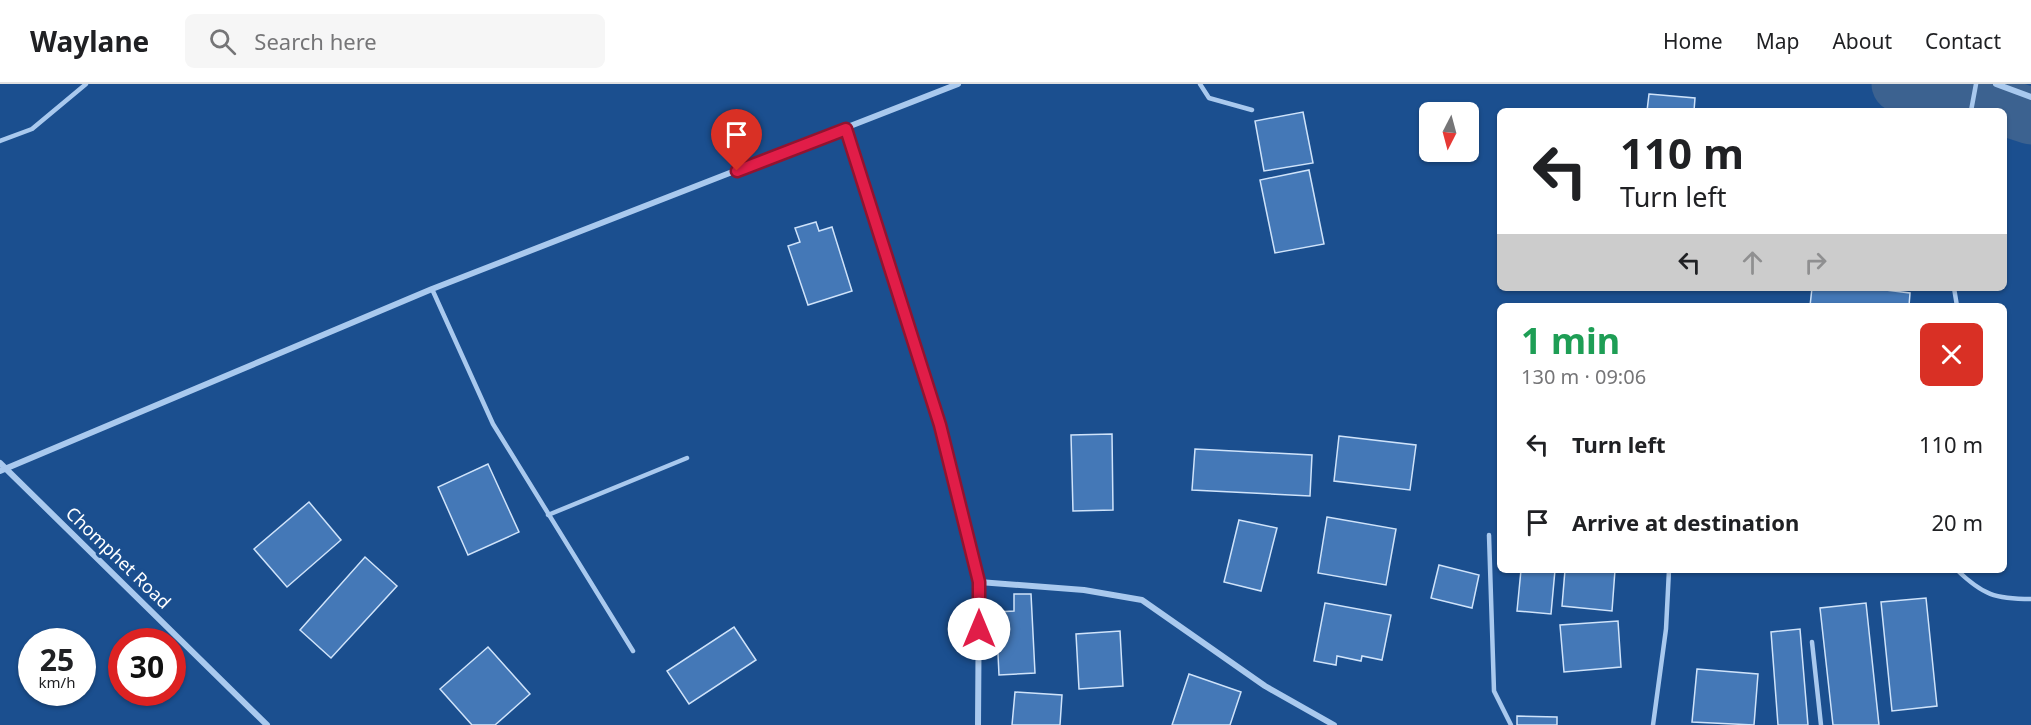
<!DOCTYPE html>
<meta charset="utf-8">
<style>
:root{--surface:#fff;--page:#f6f6f6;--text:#202124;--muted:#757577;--line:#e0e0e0}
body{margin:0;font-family:"Noto Sans",sans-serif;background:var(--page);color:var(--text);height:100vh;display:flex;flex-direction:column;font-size:22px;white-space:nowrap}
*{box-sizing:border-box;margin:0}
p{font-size:20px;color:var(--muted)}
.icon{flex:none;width:33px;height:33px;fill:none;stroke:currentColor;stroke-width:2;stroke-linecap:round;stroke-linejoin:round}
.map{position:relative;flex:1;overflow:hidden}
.sheet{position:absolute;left:1497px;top:219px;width:510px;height:270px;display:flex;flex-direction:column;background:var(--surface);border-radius:9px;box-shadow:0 2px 4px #0004}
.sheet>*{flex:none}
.banner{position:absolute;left:1497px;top:24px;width:510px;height:183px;border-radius:9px;box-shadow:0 2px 4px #0004;background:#fff;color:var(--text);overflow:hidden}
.needle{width:39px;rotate:186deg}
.buttons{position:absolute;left:1419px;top:18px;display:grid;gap:12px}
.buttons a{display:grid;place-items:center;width:60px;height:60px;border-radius:9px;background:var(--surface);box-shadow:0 2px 4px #0004;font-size:30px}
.speed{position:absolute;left:18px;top:544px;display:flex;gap:12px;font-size:30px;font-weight:700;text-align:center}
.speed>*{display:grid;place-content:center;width:78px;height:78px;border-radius:50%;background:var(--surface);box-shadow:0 2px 4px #0004;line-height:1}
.speed small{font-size:15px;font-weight:400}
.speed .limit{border:9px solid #d22;background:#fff;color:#111}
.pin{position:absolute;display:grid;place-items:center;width:51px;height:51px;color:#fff;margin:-62px -26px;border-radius:50% 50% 50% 0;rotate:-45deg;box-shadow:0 0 6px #0007}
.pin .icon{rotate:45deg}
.me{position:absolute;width:66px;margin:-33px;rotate:0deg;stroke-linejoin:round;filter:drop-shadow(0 0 4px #0008)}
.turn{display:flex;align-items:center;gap:21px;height:126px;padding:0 24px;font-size:27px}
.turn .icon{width:78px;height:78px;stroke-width:2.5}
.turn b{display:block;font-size:42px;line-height:51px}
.lanes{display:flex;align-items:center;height:57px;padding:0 24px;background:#0003;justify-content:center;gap:30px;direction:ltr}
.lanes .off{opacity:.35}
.round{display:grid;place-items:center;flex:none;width:63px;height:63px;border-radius:9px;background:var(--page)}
.overview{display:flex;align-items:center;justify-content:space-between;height:102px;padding:0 24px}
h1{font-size:36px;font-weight:700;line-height:45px;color:#1e9e55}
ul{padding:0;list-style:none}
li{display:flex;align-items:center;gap:18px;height:78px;padding:0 24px}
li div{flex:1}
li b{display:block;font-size:22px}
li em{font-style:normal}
header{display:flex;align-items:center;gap:36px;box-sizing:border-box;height:84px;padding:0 30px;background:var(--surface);border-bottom:2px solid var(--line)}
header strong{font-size:28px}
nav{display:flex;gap:33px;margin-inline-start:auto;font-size:21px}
.search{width:420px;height:54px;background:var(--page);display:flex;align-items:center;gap:15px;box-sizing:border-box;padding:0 21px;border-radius:9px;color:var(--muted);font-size:22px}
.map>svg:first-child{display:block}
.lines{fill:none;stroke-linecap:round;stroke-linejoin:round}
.river{stroke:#3c6290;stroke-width:57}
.building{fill:#4478b7;stroke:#cfe3fa;stroke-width:1.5}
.service{stroke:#a9c9ee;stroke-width:4.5}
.minor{stroke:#a9c9ee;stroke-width:6}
.route-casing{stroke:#92132f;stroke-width:15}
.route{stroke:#e11d48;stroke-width:10}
.labels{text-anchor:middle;stroke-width:6;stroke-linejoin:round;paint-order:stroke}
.street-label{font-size:18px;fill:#fff;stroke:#1b4f8f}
</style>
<header>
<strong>Waylane</strong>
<div class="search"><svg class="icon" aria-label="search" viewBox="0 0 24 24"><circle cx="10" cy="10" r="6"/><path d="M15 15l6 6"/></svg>Search here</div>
<nav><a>Home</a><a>Map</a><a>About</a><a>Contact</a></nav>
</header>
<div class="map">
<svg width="2031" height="641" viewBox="0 0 2031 641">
<rect width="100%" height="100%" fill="#1b4f8f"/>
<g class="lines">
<!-- river -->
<polyline class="river" points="1900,0 1955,7 2031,32"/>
</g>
<!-- building -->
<g class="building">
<polygon points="1649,10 1695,14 1694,27 1647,27"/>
<polygon points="1303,28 1313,79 1264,87 1255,37"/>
<polygon points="1309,86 1324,160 1275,169 1260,96"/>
<polygon points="816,138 819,147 832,143 852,207 808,221 788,162 800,158 795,144"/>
<polygon points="1812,204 1869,204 1910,209 1909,222 1810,222"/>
<polygon points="1112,350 1113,426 1073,427 1071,351"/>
<polygon points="1339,352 1416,361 1410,406 1334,397"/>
<polygon points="1195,365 1312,371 1310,412 1192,406"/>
<polygon points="488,380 519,448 468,471 438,403"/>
<polygon points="309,418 341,456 287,503 254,465"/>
<polygon points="1327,433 1396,445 1386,501 1318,489"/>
<polygon points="1239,436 1277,444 1261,507 1224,498"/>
<polygon points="365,473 397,502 331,574 300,546"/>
<polygon points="1439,481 1479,491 1472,524 1431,514"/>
<polygon points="1521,486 1555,486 1551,530 1517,527"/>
<polygon points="1565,486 1615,486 1612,527 1562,522"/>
<polygon points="1014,510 1031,510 1035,589 999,591 996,528 1014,527"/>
<polygon points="1926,514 1937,622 1892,627 1881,518"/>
<polygon points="1325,519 1391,531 1382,576 1362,572 1361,577 1337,572 1336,581 1314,577"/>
<polygon points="1866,519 1879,641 1833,641 1820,524"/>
<polygon points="1618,537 1621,583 1564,588 1560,541"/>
<polygon points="734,543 756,576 689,620 667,587"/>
<polygon points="1800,545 1808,641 1778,641 1771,548"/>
<polygon points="1120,547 1123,602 1079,605 1076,550"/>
<polygon points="488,563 530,610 495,641 472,641 440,605"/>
<polygon points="1697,585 1758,590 1754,641 1692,638"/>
<polygon points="1189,590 1241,608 1230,641 1172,641"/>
<polygon points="1015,608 1062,611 1060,641 1012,641"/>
<polygon points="1517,632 1557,633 1557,641 1517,641"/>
</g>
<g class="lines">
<!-- service -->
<g class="service">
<polyline points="1200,0 1209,14 1252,26"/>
<polyline points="1971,27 1976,0"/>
<polyline points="0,57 32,45 86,0"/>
<polyline points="1954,204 1957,222"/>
<polyline points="432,205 493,340 633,567"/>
<polyline points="548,431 687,374"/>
<polyline points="1489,451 1494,607 1511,641"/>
<path d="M1957 486C1983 511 1995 515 2031 515"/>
<polyline points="1812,558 1821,641"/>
<polyline points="1653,641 1666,545 1669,486"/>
</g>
<!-- minor -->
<g class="minor">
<polyline points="1996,0 2031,13"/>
<polyline points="846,45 940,341 979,498 1084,506 1142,516 1265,602 1334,641"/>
<polyline points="0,379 267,641"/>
<polyline points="0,387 432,205 958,0"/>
<polyline points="978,641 979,498"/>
</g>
</g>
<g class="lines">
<!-- route casing -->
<g class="route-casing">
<polyline id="route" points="737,87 846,45 940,341 979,498 979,545"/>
</g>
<!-- route -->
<use href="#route" class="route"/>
</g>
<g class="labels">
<!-- street labels -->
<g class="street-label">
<text transform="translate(118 474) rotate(44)" y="6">Chomphet Road</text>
</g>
</g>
</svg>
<div class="buttons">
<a><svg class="needle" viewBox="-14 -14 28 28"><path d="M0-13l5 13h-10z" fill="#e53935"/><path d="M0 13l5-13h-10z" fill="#757577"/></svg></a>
</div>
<div class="speed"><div>25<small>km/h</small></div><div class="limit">30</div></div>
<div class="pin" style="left:737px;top:87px;background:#d93025"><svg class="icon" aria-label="arrive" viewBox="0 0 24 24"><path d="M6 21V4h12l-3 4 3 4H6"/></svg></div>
<svg class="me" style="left:979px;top:545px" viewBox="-20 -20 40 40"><circle r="19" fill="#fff"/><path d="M0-13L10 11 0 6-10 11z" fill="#e11d48"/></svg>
<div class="banner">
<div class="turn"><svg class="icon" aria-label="left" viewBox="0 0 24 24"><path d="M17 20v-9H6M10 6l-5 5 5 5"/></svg><div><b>110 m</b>Turn left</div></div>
<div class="lanes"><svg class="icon" aria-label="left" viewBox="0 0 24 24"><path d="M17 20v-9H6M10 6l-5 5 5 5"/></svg><svg class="icon off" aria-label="ahead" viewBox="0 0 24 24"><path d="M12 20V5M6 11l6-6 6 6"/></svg><svg class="icon off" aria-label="right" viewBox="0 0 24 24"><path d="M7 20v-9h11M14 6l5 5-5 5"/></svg></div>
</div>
<section class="sheet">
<div class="overview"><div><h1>1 min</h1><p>130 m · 09:06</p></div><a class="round" style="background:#d93025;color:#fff"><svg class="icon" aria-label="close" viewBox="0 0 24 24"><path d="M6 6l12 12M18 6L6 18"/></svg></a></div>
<ul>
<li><svg class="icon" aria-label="left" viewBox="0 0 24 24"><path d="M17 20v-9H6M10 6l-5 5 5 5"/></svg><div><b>Turn left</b></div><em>110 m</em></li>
<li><svg class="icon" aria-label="arrive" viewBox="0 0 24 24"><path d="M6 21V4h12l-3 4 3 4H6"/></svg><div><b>Arrive at destination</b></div><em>20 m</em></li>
</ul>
</section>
</div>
